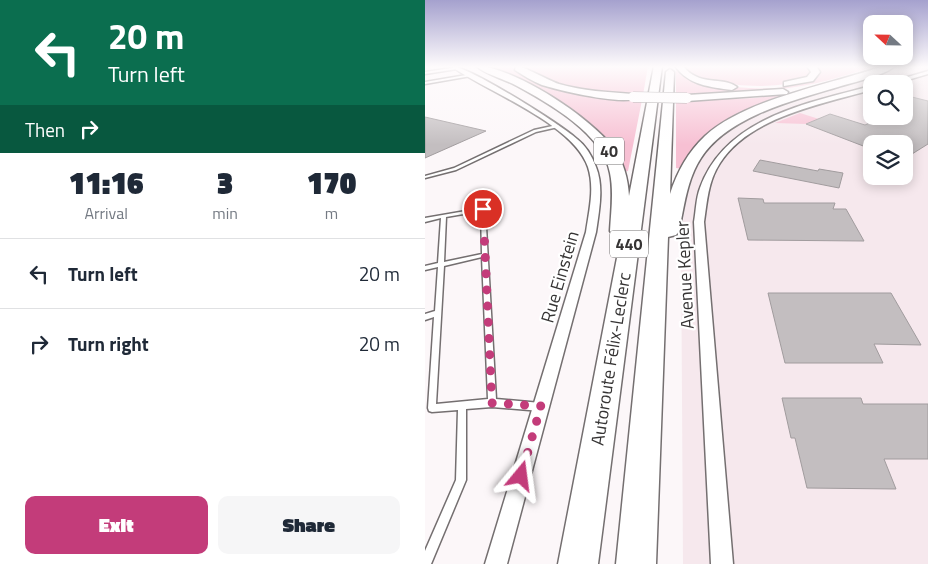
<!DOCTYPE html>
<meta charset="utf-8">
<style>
:root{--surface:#fff;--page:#f6f6f7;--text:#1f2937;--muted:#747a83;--line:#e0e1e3;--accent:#c33c7a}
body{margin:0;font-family:"Titillium Web",sans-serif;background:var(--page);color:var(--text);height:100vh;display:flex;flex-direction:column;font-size:19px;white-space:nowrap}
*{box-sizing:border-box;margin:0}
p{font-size:16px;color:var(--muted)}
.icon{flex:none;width:28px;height:28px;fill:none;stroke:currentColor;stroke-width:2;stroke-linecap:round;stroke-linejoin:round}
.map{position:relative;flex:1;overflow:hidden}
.sheet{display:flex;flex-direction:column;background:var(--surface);width:425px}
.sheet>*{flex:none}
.hud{background:#0b6e4f;color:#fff;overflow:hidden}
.needle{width:32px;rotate:292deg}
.fabs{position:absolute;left:438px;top:15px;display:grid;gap:10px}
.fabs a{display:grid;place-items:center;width:50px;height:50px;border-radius:10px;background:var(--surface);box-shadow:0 2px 12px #0003;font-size:25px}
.pin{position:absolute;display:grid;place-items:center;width:42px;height:42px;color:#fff;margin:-21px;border:2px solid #fff;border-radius:50%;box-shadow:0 1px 5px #0007}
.me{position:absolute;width:55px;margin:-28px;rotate:16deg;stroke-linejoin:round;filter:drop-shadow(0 0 4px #0008)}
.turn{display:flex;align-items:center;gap:18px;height:105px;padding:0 25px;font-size:22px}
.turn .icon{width:65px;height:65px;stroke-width:2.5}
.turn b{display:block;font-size:35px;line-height:42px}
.then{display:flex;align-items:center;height:48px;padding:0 25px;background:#0003;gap:10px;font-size:19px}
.eta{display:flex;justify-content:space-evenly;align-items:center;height:85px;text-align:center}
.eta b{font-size:30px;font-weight:800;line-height:35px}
.cta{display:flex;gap:10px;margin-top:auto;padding:10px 25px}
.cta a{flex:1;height:58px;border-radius:10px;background:var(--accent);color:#fff;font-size:20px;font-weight:800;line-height:58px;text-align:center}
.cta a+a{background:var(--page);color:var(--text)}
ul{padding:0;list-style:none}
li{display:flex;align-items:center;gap:15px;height:70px;padding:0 25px;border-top:1px solid var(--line)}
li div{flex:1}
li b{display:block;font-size:19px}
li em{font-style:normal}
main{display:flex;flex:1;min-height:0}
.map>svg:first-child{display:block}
.built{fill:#f6e8ed;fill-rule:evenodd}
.green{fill:#f7c0d3}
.building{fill:#c3bec0;stroke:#a19c9e}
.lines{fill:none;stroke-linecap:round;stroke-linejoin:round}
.lane-casing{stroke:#746f70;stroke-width:3}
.street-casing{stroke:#746f70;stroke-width:3}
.highway-casing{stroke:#746f70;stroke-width:3}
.lane{fill:#fff;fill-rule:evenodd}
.street{fill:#fff;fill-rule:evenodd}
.highway{fill:#fff;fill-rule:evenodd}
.highway-bridge-casing{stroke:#746f70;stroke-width:11;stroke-linecap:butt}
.highway-bridge{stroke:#fff;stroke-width:10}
.route{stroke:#c33c7a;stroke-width:9;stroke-dasharray:0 16.2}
.labels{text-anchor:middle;stroke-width:4.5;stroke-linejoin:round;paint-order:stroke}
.shield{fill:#fff;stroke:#727171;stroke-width:1}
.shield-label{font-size:16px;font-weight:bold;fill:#363434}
.street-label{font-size:18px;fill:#363434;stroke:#fff}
</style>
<main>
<section class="sheet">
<div class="hud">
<div class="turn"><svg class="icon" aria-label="left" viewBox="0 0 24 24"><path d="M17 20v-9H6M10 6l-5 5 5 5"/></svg><div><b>20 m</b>Turn left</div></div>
<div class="then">Then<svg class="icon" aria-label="right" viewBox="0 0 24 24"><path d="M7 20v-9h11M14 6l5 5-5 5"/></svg></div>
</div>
<div class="eta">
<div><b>11:16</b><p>Arrival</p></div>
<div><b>3</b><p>min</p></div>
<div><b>170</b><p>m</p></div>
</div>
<ul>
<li><svg class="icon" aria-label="left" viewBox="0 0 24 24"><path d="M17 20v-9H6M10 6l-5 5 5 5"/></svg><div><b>Turn left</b></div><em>20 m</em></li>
<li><svg class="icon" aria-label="right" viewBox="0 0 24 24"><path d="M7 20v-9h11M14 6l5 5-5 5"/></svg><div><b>Turn right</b></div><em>20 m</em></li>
</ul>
<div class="cta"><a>Exit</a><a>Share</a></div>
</section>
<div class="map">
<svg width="503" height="564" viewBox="0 0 503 564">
<rect width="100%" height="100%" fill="#fcf7f9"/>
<!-- built -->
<path class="built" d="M473 66H503V564H258L256 234 262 195 272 165 284 147 299 133 329 116ZM446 84H479V116H446ZM446 144H479V176H446Z"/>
<!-- green -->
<g class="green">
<path d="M61 66H85L98 76 110 81 217 100 203 171 199 172C195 157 188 145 178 135 157 112 91 78 61 66Z"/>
<path d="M97 66H223L218 95C179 93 129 90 97 66Z"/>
<path d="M258 66H380L386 71C379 94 273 89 258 66Z"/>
<path d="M389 66H452C425 74 398 83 370 87 331 94 291 95 251 95V69C272 89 375 98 394 74Z"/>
<polygon points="369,93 325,111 257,169 251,168 251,101 330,98"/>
<polygon points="375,113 394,119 381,124 350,123"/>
</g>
<!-- building -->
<g class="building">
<polygon points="479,95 503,101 503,144 479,159 479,144 446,144 446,149 381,124 405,114 440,125 460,116 479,116"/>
<polygon points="0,117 61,131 0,158"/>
<polygon points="335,160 393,171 394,169 418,173 414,188 328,171"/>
<polygon points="313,198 338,199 339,203 410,203 408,209 421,209 439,241 323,240"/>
<polygon points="343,293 466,293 496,345 449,344 458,363 360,363"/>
<polygon points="357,398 436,398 438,404 503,404 503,459 459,459 471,489 382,488 370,438 366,438"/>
</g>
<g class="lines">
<!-- lane casing -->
<g class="lane-casing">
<g id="lane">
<polygon points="33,67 32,69 0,74 0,72"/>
<polygon points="47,74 46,76 0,84 0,82"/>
<polygon points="132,125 134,126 133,127 111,132 31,170 0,178 0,176 29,168 109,130"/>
<path d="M58 208 60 209 71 399 116 403 119 404 120 407 119 410 116 411 67 407 41 409V480L6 564H0V551L31 480 33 410 7 412 4 411 3 408 9 317 0 320V314L10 311 13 267 0 270V266L13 263 16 218 0 222V218ZM56 211 57 254 19 262 21 217ZM57 257 63 399 11 404 19 266Z"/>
</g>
</g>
<!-- street casing -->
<g class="street-casing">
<g id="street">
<path d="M26 66C44 66 135 124 152 139 161 146 167 156 171 167 179 187 174 211 171 232L82 564H60L161 232C164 211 170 188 163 167 148 123 62 92 26 66Z"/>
<polygon points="503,71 503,74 469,84 459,84"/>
<path d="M446 86V90C397 104 324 117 295 163 283 181 282 202 279 222L308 564H286L269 222C271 211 271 198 275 188 300 118 382 103 446 86Z"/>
</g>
</g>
<!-- highway casing -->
<g class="highway-casing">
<g id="highway">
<path d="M51 66C88 66 167 118 189 149 199 163 203 179 204 196L229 66H237L173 564H133L196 237 188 235 185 231C186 212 189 192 185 173 178 134 125 104 92 86 80 79 61 75 51 66Z"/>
<path d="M91 66C99 66 122 80 134 84 158 91 183 92 208 94L213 97C202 107 133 90 117 85 107 81 99 76 90 70Z"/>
<path d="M250 66H258C274 87 298 76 312 87L307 90C285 87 263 85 250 66Z"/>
<polygon points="382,66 391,66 395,72 388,81 359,86 359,82 382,77 386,72"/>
<path d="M458 66H470C459 76 429 82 413 87 369 100 302 117 276 158 262 179 259 207 254 231L251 235 243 237 231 564H191L241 72 245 69 249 72 245 194C252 172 263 152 280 136 322 98 405 85 458 66Z"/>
<polygon points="358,89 363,92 362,94 262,101 257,98 262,95"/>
</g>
</g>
<!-- lane -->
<use href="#lane" class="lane"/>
<!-- street -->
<use href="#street" class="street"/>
<!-- highway -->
<use href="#highway" class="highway"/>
<!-- highway-bridge casing -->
<g class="highway-bridge-casing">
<polyline id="highway-bridge" points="208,97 262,98"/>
</g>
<!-- highway-bridge -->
<use href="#highway-bridge" class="highway-bridge"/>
</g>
<!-- sky -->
<linearGradient id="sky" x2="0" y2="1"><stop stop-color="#a5a1ce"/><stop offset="0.46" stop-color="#fefbfc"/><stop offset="1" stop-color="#fefbfc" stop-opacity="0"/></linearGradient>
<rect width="503" height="145" fill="url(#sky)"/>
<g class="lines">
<!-- route -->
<polyline class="route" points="58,209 67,403 116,406 96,476"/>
</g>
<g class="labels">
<!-- shield labels -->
<g class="shield">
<rect x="169" y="137.5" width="30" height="27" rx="4"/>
<rect x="185" y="230.5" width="38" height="27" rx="4"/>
</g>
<g class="shield-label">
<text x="184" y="157">40</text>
<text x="204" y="250">440</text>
</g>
<!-- street labels -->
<g class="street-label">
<text transform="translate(260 275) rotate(-93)" y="6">Avenue Kepler</text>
<text transform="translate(135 277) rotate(-74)" y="6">Rue Einstein</text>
<text transform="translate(186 359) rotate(-81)" y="6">Autoroute Félix-Leclerc</text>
</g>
</g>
</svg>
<div class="fabs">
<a><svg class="needle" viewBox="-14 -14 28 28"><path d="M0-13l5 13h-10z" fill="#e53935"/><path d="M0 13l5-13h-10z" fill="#747a83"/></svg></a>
<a><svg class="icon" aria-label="search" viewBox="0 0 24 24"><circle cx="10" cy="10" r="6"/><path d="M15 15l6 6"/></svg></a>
<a><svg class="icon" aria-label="layers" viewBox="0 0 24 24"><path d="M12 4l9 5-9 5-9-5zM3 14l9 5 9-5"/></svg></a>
</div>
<div class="pin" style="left:58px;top:209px;background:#d93025"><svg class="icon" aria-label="arrive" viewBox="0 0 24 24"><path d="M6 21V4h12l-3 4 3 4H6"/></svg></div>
<svg class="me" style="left:96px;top:476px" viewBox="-20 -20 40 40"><path d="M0-17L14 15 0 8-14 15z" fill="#c33c7a" stroke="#fff" stroke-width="4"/></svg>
</div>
</main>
